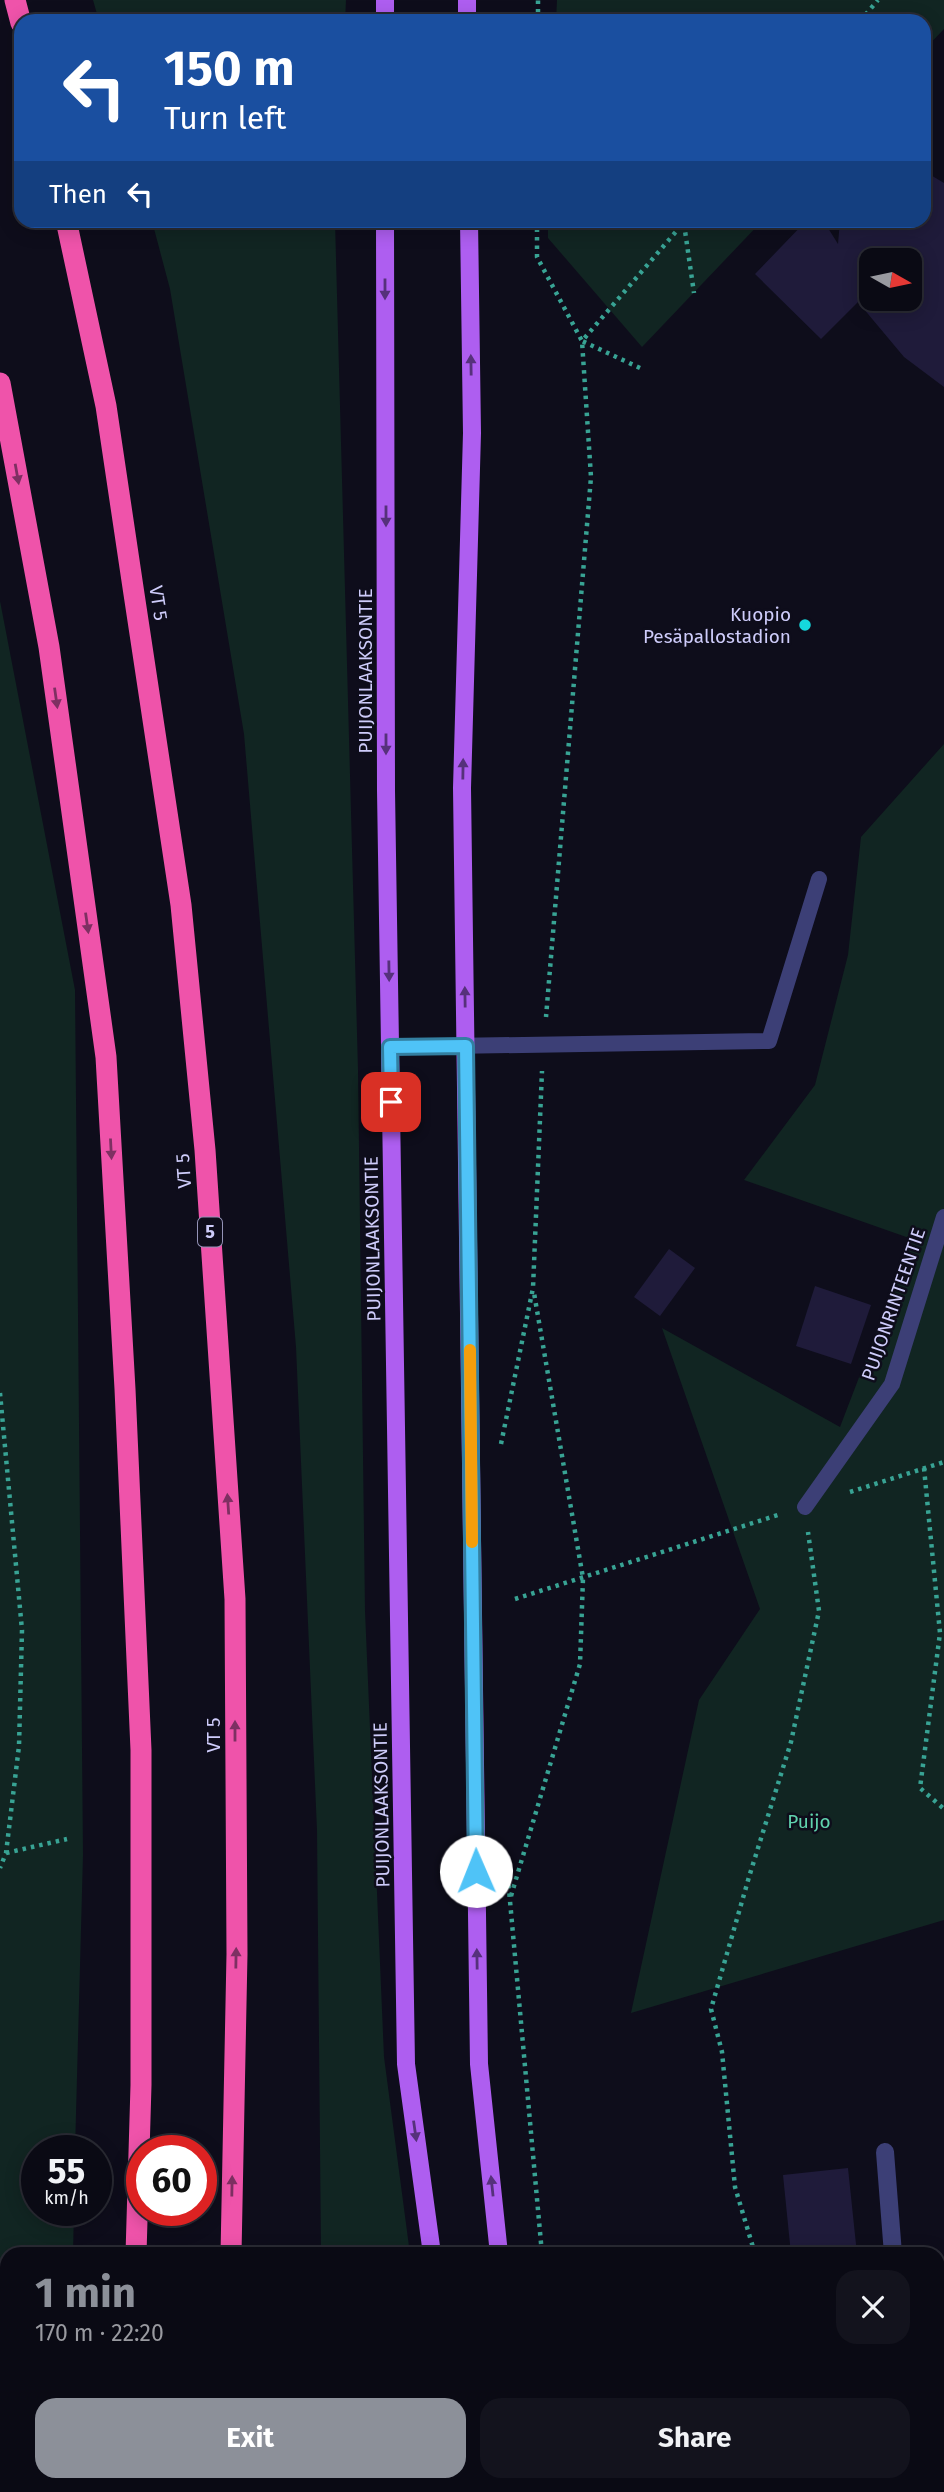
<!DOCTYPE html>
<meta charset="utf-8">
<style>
:root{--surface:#0a0a14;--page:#13131d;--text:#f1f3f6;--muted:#999aa0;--line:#2a2b34;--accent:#8c9099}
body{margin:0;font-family:"Fira Sans",sans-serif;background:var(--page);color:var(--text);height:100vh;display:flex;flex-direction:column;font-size:26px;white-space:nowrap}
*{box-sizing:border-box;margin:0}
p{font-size:23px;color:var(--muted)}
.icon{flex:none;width:38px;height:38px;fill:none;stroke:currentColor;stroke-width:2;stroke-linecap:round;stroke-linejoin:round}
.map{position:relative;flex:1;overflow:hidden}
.sheet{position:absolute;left:0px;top:2247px;width:945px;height:245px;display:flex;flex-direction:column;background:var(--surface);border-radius:21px 21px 0 0;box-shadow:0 4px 18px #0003,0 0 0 2px var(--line)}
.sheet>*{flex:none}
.top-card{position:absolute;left:14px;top:14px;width:917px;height:214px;border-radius:21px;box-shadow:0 4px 18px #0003,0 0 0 2px var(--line);background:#1a4fa0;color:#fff;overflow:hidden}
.needle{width:46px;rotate:99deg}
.fabs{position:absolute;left:859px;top:248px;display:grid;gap:14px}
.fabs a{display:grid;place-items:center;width:63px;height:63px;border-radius:14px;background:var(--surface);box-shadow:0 4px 18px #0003,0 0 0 2px var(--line);font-size:35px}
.speed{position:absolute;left:21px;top:2135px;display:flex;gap:14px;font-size:35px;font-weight:700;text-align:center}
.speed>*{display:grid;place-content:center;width:91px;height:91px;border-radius:50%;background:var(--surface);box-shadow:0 4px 18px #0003,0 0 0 2px var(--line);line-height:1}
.speed small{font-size:18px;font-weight:400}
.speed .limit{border:10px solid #d22;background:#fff;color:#111}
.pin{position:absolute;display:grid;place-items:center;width:60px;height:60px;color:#fff;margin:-30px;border-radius:14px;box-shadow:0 4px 10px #0006}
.me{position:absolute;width:77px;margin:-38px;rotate:359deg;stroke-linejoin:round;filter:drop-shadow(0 0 5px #0008)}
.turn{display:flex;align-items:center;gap:24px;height:147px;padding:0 35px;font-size:32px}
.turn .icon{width:91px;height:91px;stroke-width:2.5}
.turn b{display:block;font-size:49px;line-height:60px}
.then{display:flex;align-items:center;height:66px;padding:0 35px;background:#0003;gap:14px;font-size:26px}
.round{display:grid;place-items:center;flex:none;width:74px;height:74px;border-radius:21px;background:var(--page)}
.summary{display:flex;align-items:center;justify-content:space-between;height:119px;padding:0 35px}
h1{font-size:42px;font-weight:700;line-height:52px;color:var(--accent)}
.cta{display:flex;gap:14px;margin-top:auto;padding:14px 35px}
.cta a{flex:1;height:80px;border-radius:21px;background:var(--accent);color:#fff;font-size:28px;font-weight:700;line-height:80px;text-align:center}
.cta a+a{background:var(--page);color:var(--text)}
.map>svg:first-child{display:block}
.green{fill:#112522}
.building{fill:#1f1b3a;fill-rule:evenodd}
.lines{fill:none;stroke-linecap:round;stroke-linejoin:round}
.path{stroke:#38a394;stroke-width:4.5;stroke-dasharray:3.5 5;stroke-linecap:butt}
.service{stroke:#3c3f76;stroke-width:16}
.minor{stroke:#3c3f76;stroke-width:18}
.primary{stroke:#ae5ef0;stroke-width:18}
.motorway{stroke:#ef53aa;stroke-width:21}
.oneway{fill:#56317b}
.oneway2{fill:#7e3062}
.route-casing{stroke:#337fa1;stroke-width:18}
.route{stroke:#4fc3f7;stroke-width:12}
.slow{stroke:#f59e0b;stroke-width:12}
.poi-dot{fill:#15d9dd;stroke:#0e0d1b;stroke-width:2.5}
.labels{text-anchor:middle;stroke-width:5;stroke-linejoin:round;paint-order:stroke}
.shield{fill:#0e0d1b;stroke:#9493b7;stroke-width:2}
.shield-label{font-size:18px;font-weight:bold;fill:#ceccfa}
.street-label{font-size:19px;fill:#ceccfa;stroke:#0e0d1b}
.poi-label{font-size:19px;fill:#ceccfa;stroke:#0e0d1b;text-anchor:end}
.park-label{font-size:19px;fill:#60d2ad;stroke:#0e0d1b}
</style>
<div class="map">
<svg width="944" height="2492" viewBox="0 0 944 2492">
<rect width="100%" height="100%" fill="#0e0d1b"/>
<!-- green -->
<g class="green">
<polygon points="93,0 346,0 345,21 99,21"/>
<polygon points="557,0 944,0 944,29 924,50 924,21 556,21"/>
<polygon points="152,221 335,221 358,1070 365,1611 384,2057 410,2254 321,2254 317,1830 296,1347 244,734 170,289"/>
<polygon points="548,221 548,220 762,221 642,347 548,238"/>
<polygon points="0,601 75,990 83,1855 75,2151 37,2151 37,2210 74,2210 73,2254 7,2254 7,2485 66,2485 66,2492 0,2492"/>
<polygon points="944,744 944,1920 631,2013 699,1700 760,1609 662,1328 840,1427 912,1239 744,1180 815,1085 848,955 861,837"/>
<polygon points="323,2485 440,2485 441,2492 323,2492"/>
</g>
<!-- building -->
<g class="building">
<path d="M924 171 944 183V387L904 357 858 302 821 339 755 274 807 220H823L838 244 840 220H924ZM872 261H910V299H872Z"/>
<polygon points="669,1249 695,1268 660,1316 634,1297"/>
<polygon points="815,1286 871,1305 851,1364 796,1346"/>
<polygon points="848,2168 857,2254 791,2254 783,2175"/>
</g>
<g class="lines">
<!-- path -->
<g class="path">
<polyline points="538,21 538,0"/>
<polyline points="860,21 878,0"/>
<polyline points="537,220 537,257 582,341 591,477 546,1017"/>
<polyline points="684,224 694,293"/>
<polyline points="640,368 582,341 686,220"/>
<polyline points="0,1393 22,1630 19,1746 6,1853 0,1868"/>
<polyline points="501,1444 533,1288 542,1071"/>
<polyline points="924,1468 940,1633 920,1788 944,1809"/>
<polyline points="850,1492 944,1462"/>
<polyline points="515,1599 781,1514"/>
<polyline points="6,1853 67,1839"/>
<polyline points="507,1868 542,2254"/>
<polyline points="511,1896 580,1664 583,1578 534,1293"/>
<polyline points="755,2254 735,2187 722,2052 711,2009 749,1877 791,1742 819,1611 808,1532"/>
<polyline points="578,2485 579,2492"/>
</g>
<!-- service -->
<g class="service">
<polyline points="390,1047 769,1041 819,879"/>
<polyline points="805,1507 892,1384 944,1217"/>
</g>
<!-- minor -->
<g class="minor">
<polyline points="885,2152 893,2254"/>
<polyline points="904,2485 909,2492"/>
</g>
<!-- primary -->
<g class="primary">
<polyline points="385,0 385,21"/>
<polyline points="467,0 467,21"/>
<polyline points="385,220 386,791 406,2064 432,2254"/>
<polyline points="469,220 472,433 462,788 479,2064 499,2254"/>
<polyline points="464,2485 465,2492"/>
<polyline points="532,2485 533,2492"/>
</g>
<!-- motorway -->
<g class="motorway">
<polyline points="15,0 21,23"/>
<polyline points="66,220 106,406 134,594 181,905 205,1150 235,1599 237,1954 231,2254"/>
<polyline points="0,383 49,647 106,1057 125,1389 141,1750 141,2085 136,2254"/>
<polyline points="130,2492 130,2485"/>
<polyline points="225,2492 226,2485"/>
</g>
</g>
<!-- one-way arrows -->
<defs><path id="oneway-solid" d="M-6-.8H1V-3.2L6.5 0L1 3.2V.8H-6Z" transform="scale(1.75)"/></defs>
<g class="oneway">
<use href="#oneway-solid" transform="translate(385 289) rotate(90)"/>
<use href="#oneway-solid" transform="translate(471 365) rotate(-91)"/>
<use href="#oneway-solid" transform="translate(386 516) rotate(90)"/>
<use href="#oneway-solid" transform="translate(386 744) rotate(90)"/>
<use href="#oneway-solid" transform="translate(463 769) rotate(-89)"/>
<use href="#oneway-solid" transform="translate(389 971) rotate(89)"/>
<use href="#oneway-solid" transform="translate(465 997) rotate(-91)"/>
<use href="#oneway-solid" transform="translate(477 1959) rotate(-91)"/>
<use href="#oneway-solid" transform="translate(415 2131) rotate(82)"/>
<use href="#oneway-solid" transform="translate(492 2186) rotate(-96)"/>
</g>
<g class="oneway2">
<use href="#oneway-solid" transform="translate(17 474) rotate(80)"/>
<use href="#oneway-solid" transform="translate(56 698) rotate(82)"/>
<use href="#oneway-solid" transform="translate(87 923) rotate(82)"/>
<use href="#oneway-solid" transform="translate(111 1149) rotate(87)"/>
<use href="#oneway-solid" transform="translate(228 1504) rotate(-94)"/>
<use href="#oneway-solid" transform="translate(235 1731) rotate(-90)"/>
<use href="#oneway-solid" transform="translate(236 1958) rotate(-89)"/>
<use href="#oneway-solid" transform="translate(232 2186) rotate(-89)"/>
</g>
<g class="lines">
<!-- route casing -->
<g class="route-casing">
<polyline id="route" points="391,1102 390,1047 466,1046 476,1871"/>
</g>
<!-- route -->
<use href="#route" class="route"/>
<!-- slow -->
<polyline class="slow" points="470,1350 472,1542"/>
</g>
<!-- markers -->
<circle class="poi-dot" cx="805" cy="625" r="7"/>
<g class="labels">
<!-- shield labels -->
<rect class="shield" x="198" y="1217.5" width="24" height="29" rx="5"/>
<g class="shield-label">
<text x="210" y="1238">5</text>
</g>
<!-- street labels -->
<g class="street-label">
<text transform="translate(159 603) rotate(81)" y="7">VT 5</text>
<text transform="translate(365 671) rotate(-90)" y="7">PUIJONLAAKSONTIE</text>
<text transform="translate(183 1171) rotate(-94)" y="7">VT 5</text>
<text transform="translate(372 1239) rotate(-91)" y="7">PUIJONLAAKSONTIE</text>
<text transform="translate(893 1304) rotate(-71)" y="7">PUIJONRINTEENTIE</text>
<text transform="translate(213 1735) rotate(-90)" y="7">VT 5</text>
<text transform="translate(381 1805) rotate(-91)" y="7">PUIJONLAAKSONTIE</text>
</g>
<!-- poi labels -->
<g class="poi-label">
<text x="791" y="621">Kuopio<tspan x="791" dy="22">Pesäpallostadion</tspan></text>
</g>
<!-- park labels -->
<g class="park-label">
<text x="809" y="1828">Puijo</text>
</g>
</g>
</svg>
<div class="fabs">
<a><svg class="needle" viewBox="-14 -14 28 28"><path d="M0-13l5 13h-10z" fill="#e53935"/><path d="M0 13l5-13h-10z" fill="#999aa0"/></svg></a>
</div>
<div class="speed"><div>55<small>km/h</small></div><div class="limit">60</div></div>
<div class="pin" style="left:391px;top:1102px;background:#d93025"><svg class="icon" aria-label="arrive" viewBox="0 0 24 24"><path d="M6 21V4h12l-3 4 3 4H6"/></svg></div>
<svg class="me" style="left:476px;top:1871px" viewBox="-20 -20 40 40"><circle r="19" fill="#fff"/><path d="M0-13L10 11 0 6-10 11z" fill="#4fc3f7"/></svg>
<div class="top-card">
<div class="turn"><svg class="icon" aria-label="left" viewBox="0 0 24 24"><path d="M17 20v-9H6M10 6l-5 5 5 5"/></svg><div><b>150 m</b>Turn left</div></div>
<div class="then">Then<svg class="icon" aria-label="left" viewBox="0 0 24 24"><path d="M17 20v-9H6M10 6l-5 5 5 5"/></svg></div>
</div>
<section class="sheet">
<div class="summary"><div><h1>1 min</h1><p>170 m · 22:20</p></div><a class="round"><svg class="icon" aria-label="close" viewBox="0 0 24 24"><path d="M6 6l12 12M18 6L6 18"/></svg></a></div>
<div class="cta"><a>Exit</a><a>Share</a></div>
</section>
</div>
